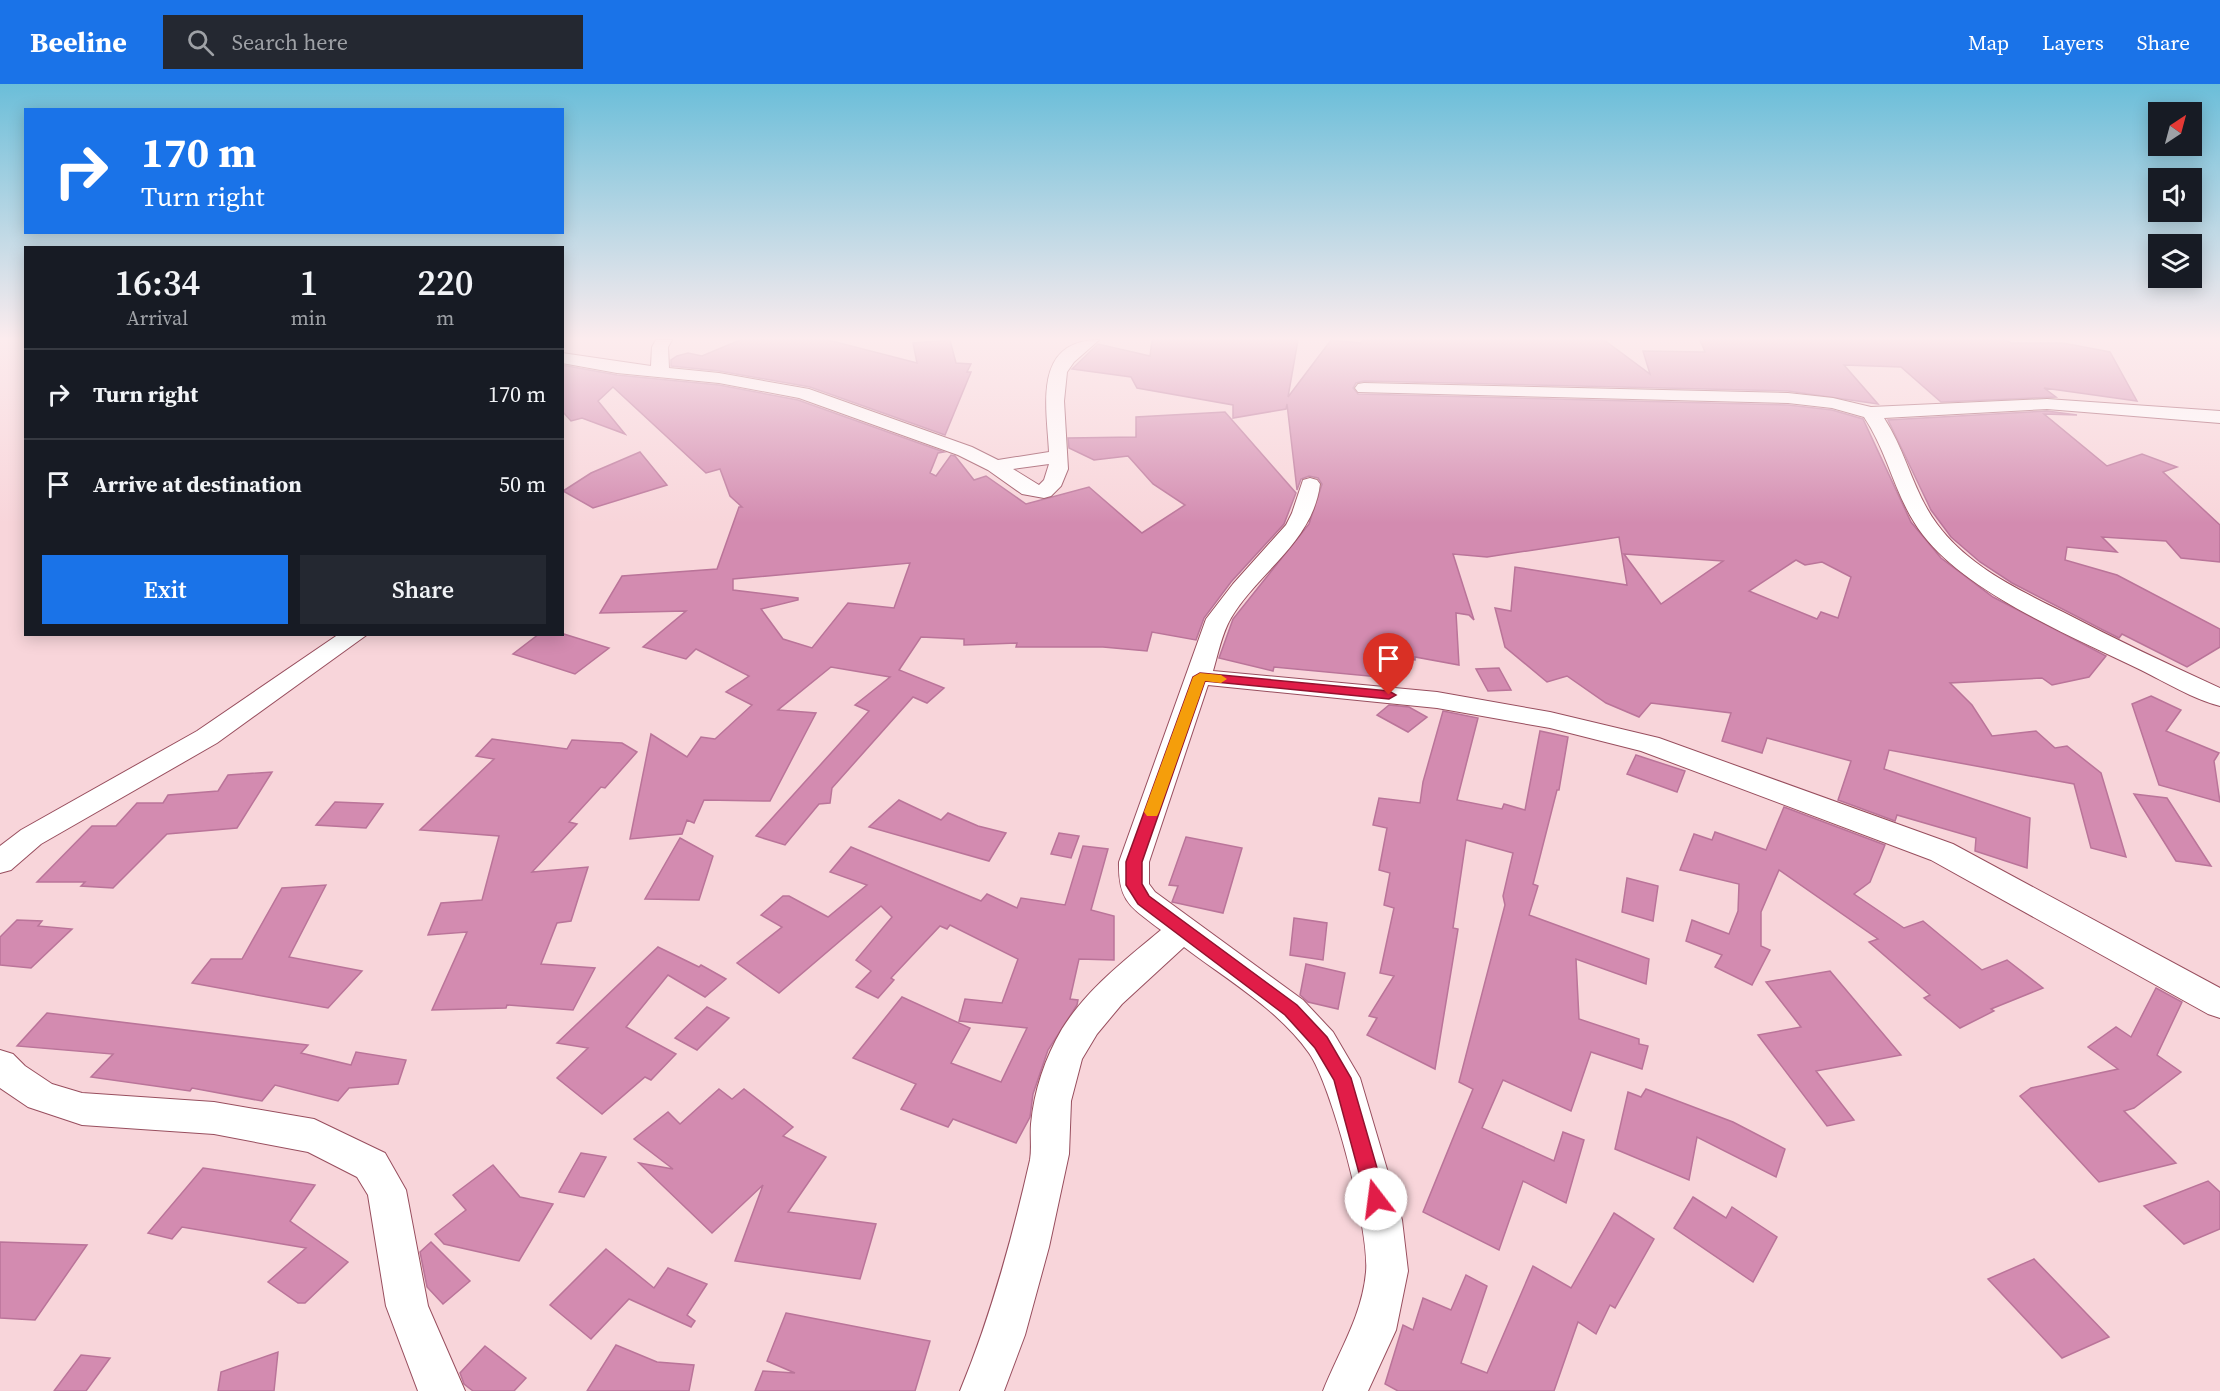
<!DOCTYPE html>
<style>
:root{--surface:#171b24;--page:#242831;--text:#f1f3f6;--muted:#9ea1a6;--line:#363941;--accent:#1a73e8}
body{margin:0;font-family:"Source Serif 4",serif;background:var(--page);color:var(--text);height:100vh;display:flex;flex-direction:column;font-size:22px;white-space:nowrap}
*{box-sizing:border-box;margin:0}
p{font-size:20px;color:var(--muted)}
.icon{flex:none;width:33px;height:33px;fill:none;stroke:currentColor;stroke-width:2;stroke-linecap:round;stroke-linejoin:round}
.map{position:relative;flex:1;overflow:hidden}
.sheet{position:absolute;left:24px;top:162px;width:540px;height:390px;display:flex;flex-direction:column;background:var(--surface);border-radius:0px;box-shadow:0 3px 15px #0003}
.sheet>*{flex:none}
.hud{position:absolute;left:24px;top:24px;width:540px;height:126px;border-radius:0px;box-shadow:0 3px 15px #0003;background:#1a73e8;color:#fff;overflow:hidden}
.needle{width:39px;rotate:36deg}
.fabs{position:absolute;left:2148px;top:18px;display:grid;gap:12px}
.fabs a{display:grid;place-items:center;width:54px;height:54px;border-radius:0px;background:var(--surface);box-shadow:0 3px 15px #0003;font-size:30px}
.pin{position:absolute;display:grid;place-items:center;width:51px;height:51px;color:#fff;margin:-62px -26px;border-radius:50% 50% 50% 0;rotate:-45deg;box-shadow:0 0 6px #0007}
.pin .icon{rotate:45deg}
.me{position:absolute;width:66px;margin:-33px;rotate:345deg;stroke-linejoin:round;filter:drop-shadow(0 0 4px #0008)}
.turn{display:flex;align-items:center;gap:21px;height:126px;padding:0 18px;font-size:27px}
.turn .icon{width:78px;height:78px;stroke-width:2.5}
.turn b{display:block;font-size:42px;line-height:51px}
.eta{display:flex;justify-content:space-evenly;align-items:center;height:102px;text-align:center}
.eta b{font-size:36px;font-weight:600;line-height:42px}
.primary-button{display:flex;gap:12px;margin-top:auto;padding:12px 18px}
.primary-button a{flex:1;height:69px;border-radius:0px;background:var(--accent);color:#fff;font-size:24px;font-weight:600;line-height:69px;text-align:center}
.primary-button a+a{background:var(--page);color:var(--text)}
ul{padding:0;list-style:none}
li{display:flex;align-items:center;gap:18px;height:90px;padding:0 18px;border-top:2px solid var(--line)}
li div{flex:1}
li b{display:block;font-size:22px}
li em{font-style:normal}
header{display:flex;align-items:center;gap:36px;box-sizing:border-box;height:84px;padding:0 30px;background:var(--accent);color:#fff}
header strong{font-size:28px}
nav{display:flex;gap:33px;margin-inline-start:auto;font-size:21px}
.search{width:420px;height:54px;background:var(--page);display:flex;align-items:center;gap:15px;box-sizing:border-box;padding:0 21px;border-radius:0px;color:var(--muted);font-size:22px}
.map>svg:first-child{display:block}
.building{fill:#d38bb0;stroke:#ba7499;stroke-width:1.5;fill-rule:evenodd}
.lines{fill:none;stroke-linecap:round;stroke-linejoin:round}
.street-casing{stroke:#984e5e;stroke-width:2}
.street{fill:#fff;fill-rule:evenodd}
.route{fill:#e11d48;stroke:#92132f;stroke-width:1.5}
.slow{fill:#f59e0b}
</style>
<header>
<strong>Beeline</strong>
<div class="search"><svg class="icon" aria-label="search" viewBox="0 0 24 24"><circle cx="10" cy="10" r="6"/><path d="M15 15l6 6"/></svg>Search here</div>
<nav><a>Map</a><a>Layers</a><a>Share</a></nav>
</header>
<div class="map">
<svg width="2220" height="1307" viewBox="0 0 2220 1307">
<rect width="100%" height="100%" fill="#f8d5da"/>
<!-- building -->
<g class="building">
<polygon points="740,256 828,256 917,279 913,259 950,256 956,279 971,280 967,288 971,288 945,351 810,303 719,287 671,282 671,276 677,272 688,269 702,272"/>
<path d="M1152 256H1298L1288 313 1331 256 1361 259 1362 256H1604L1650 290 1643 267 1705 268 1700 256H2006L2011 259H2063L2110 268 2137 317 2044 304 2056 313 1941 318 1901 283 1844 281 1878 320 1788 307 1364 297 1356 299 1353 304 1358 310 1788 321 1832 326 1863 335 1911 438 1941 474 1993 513 2106 572 2089 593 2052 601 2042 594 1950 599 1972 621 1992 652 2036 647 2055 664 2067 662 2101 689 2126 773 2091 764 2074 700 1889 666 1884 685 2030 734 2027 784 1975 767 1976 754 1897 731 1895 737 1838 716 1851 677 1767 654 1762 669 1722 657 1731 629 1651 619 1639 633 1606 619 1567 592 1547 598 1505 563 1495 524 1511 527 1515 483 1627 501 1619 453 1487 473 1453 470 1474 536 1469 531 1456 529 1459 581 1415 573V576L1396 574 1400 595 1274 583 1273 587 1219 574 1233 535 1309 440 1322 400 1318 394 1309 392 1301 395 1297 406 1287 320 1286 325 1233 334V321L1137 304 1131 293 1072 285 1098 260 1150 272ZM1624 470 1723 477 1661 520ZM1796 476 1805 481 1822 478 1851 493 1838 534 1821 528 1817 535 1749 507Z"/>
<path d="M562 281 617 291 719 301 798 316 944 368 938 369 930 389 936 392 951 371 955 372 974 396 986 392 1026 420 1089 403 1142 449 1185 421 1153 400 1128 372 1094 376 1069 364 1068 354 1136 353V333L1225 328 1296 409 1284 440 1231 498 1204 534 1196 556 1152 548 1147 567 1103 563H1016L1017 559 964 561V555L921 553 899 586 944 604 927 619 913 613 832 704 830 719 819 720 785 761 756 752 869 627 855 621 890 593 831 583 778 626 816 629 770 717 704 716 694 739 687 736 682 750 630 755 651 650 687 673 701 653 715 655 752 621 726 608 749 592 696 565 686 575 643 563 686 527 600 529 622 492 717 485 739 423H742L730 412 720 385 706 389 613 303 598 317 625 350 582 334 571 337 562 327ZM910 479 894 524 848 519 812 564 783 555 761 525 798 516V514L733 506V495Z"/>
<polygon points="2047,327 2077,331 2044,330 2107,382 2142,370 2177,383 2163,388 2220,441 2220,478 2181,474 2166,457 2102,453 2117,468 2067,463 2065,476 2117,491 2220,545 2220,563 2187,583 2122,550 2119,554 2103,546 2012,499 1980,478 1951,453 1931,426 1888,336"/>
<polygon points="640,368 667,401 593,424 563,407 591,389"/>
<polygon points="539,550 564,550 609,564 575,590 513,570"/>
<polygon points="1499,584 1511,606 1488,607 1476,585"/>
<polygon points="2151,612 2181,626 2166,647 2219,669 2214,677 2220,718 2159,701 2132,620"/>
<polygon points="1389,621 1409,623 1427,633 1408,648 1377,631"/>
<polygon points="1443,627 1478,634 1457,716 1502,725 1504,720 1525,726 1540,647 1568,653 1559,706 1557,706 1533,800 1538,802 1529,831 1649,875 1646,900 1576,875 1579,935 1639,955 1639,960 1648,962 1642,985 1591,968 1571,1027 1503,996 1482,1044 1554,1077 1563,1048 1584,1056 1566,1119 1523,1097 1499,1166 1423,1128 1473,1005 1459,998 1505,821 1503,812 1513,769 1466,756 1453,844 1458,845 1435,985 1367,951 1377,934 1369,932 1394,892 1380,889 1394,824 1384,821 1390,789 1379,786 1387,744 1373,741 1379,714 1420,719 1423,698"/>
<polygon points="492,655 567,665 572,656 622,659 637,668 605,704 601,703 569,738 577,740 532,788 588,783 571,837 557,839 541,880 595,884 573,926 507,921 506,924 432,926 467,848 428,851 441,819 482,816 499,752 420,746 494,675 476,672"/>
<polygon points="1636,671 1685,687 1677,708 1627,690"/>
<polygon points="272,688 237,744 167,750 113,804 81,802 85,798 37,798 92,742 116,742 137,719 163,719 168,711 218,707 228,691"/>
<polygon points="2134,710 2167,714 2211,782 2176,777"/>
<polygon points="899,716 941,736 948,729 978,742 1006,749 989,777 869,743"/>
<polygon points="335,718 383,720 366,744 316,741"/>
<polygon points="1784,723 1885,761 1870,798 1854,810 1904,844 1923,837 1982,886 2007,876 2043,904 1991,925 1994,927 1960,944 1924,914 1930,911 1869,858 1878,855 1779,786 1761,828 1761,862 1770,866 1752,901 1715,883 1722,871 1686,857 1692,836 1729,850 1738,827 1739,800 1680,786 1694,750 1712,756 1715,748 1766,766"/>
<polygon points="1059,749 1079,752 1071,774 1051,770"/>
<polygon points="1186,753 1242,764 1223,829 1172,818 1178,802 1169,801"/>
<polygon points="680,754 713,772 699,816 645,815"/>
<polygon points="1083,762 1108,765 1091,826 1114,832 1114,876 1079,875 1070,915 1078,916 1077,921 1048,966 1033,1010 1030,1033 1016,1059 953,1035 948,1043 901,1025 916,1000 853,974 902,913 970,944 951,979 1001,998 1027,944 959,937 965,915 1002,919 1018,875 950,841 947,845 940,842 891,894 894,896 878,914 856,903 871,887 856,876 892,833 881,822 779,909 737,879 782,843 761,831 783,812 789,812 828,833 867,801 830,788 851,763 981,817 987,810 1017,824 1021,814 1065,821"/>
<polygon points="1627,794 1658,802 1653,837 1622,828"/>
<polygon points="326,801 289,873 362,887 328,924 192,899 211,875 242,875 282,804"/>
<polygon points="1294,834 1327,839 1323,876 1290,871"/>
<polygon points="17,836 42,837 38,842 72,845 31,884 0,881 0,853"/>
<polygon points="658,863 699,883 701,881 726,895 705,913 668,891 626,943 676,970 651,996 645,993 602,1030 557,994 588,964 557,959"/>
<polygon points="1306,880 1345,889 1338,925 1308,918 1300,911"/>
<polygon points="1830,887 1901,971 1816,987 1854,1036 1827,1042 1758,951 1801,943 1766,898"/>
<polygon points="2156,904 2182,918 2157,971 2181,988 2134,1024 2124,1027 2176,1079 2099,1098 2020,1012 2031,1004 2118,985 2088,963 2116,943 2131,953"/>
<polygon points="707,923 729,934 697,966 675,954"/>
<polygon points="47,929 308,961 301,969 351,981 356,968 406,976 398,1000 349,1004 338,1017 275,1001 262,1017 192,1004 190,1007 91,993 113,970 17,962"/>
<polygon points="719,1005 732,1015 744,1005 793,1043 783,1052 826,1073 788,1128 876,1140 860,1195 735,1177 763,1101 712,1149 639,1079 673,1085 634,1055 668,1028 680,1040"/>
<polygon points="1646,1005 1733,1038 1785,1065 1776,1093 1697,1053 1689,1096 1615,1065 1628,1008 1641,1013"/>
<polygon points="581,1069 606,1073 584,1113 559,1108"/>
<polygon points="493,1081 520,1113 553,1120 519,1177 444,1160 435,1150 466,1126 453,1111"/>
<polygon points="203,1084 315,1101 290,1137 348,1178 305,1219 298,1219 268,1198 306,1164 182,1143 172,1155 148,1149"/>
<polygon points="2208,1097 2220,1108 2220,1145 2184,1160 2144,1122"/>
<polygon points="1693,1113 1726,1134 1732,1123 1777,1153 1753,1198 1674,1144"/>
<polygon points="1614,1129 1654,1155 1615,1224 1610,1221 1596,1250 1578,1238 1554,1307 1398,1307 1385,1300 1403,1241 1413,1246 1423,1214 1451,1226 1466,1191 1487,1202 1461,1279 1487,1289 1533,1182 1571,1204"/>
<polygon points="0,1158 87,1161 35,1236 0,1234"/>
<polygon points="431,1158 470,1197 443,1220 427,1203 420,1168"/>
<polygon points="606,1165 654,1204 668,1184 707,1200 687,1231 695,1237 691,1243 629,1215 591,1255 550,1221"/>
<polygon points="2034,1175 2109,1253 2062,1274 1988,1195"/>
<polygon points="786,1229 930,1257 915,1307 755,1307 763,1287 795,1289 767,1277"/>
<polygon points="616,1261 657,1278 694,1281 689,1307 587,1307"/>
<polygon points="485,1262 526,1294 514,1307 473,1307 464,1300 460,1289"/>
<polygon points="278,1268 274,1307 218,1307 221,1288"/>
<polygon points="81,1271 110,1274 86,1307 54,1307"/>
</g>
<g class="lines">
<!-- street casing -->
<g class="street-casing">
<g id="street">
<path d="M656 256H672L668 263 669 284 719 289 809 305 972 363 998 376 1049 368C1047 324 1032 256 1099 256L1074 278 1067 288 1064 317 1068 385 1061 402 1051 412 1044 414 1022 410 988 386 958 371 799 314 719 299 617 289 562 279V269L651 282 652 263ZM1049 380 1044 396 1039 401 1013 385Z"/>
<path d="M1364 299 1788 309 1833 314 1871 323 2047 315 2220 327V339L2047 325 1884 334C1906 367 1913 408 1937 440 1968 482 2017 505 2063 528 2115 555 2167 580 2220 604V622C2193 615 2167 599 2141 586 2075 554 1967 509 1923 451 1895 415 1889 370 1864 333L1832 324 1788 319 1358 308 1355 304 1358 300Z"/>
<path d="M1310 394 1317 396 1320 400C1313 458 1259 487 1231 534 1222 549 1218 570 1213 587L1437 608 1550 628 1659 654 1953 760 2220 904V934L2208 930 1931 776 1641 667 1550 644 1437 624 1208 601 1149 778V800L1155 808 1303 916 1333 948 1360 994 1402 1136 1408 1187 1396 1246 1368 1307H1323C1339 1267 1362 1232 1366 1188 1370 1147 1332 1002 1309 969 1278 925 1226 895 1184 863L1122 920 1097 950 1082 975 1071 1017 1069 1070 1049 1163 1025 1251 1004 1307H960C991 1232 1012 1155 1030 1076 1032 1064 1030 1052 1031 1040 1034 1007 1045 974 1062 945 1087 905 1125 876 1161 846 1131 823 1118 818 1119 778L1206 535 1233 500 1286 441 1292 429 1303 396Z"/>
<polygon points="339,550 368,550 217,659 41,760 11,786 0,789 0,762 21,746 197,647"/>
<polygon points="0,966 13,970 25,982 52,1000 82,1009 214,1018 314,1035 385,1069 406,1106 428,1222 465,1307 418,1307 386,1222 368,1111 357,1093 308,1068 214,1050 82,1041 28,1023 0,1004"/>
</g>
</g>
<!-- street -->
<use href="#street" class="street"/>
</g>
<!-- sky -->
<linearGradient id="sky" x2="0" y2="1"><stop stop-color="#6bbed9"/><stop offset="0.58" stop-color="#fcecee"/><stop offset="1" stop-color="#fcecee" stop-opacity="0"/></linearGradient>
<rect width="2220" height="439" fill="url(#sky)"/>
<!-- route -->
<polygon class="route" points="1200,589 1389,607 1396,611 1389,615 1205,597 1142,778 1142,800 1149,812 1297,921 1327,953 1351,994 1386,1115 1383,1122 1376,1125 1369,1122 1366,1115 1334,996 1315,964 1285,931 1138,820 1126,801 1126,778 1193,593"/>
<!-- slow -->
<polygon class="slow" points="1200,589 1221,591 1227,595 1221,599 1205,597 1159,728 1157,732 1147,732 1144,728 1193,593"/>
</svg>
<div class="fabs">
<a><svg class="needle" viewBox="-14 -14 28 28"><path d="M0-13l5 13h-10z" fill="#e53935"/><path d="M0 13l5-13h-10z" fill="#9ea1a6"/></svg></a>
<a><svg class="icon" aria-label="sound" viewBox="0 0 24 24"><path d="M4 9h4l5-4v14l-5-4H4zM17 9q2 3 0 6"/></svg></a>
<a><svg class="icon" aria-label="layers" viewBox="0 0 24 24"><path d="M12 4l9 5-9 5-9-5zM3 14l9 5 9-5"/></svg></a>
</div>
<div class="pin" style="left:1389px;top:611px;background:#d93025"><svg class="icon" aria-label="arrive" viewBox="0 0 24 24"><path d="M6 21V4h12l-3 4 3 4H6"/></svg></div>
<svg class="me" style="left:1376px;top:1115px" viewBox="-20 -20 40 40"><circle r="19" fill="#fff"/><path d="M0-13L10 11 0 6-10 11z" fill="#e11d48"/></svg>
<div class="hud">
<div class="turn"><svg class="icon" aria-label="right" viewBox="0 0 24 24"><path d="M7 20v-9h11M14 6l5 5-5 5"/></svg><div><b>170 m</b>Turn right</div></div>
</div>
<section class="sheet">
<div class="eta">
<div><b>16:34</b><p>Arrival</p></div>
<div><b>1</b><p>min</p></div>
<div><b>220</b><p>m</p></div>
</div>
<ul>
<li><svg class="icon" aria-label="right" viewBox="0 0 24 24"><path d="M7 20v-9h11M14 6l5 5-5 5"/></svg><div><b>Turn right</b></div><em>170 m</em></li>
<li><svg class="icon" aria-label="arrive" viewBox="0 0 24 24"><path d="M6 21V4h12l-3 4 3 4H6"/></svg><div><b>Arrive at destination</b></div><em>50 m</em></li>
</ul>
<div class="primary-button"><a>Exit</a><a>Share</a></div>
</section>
</div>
